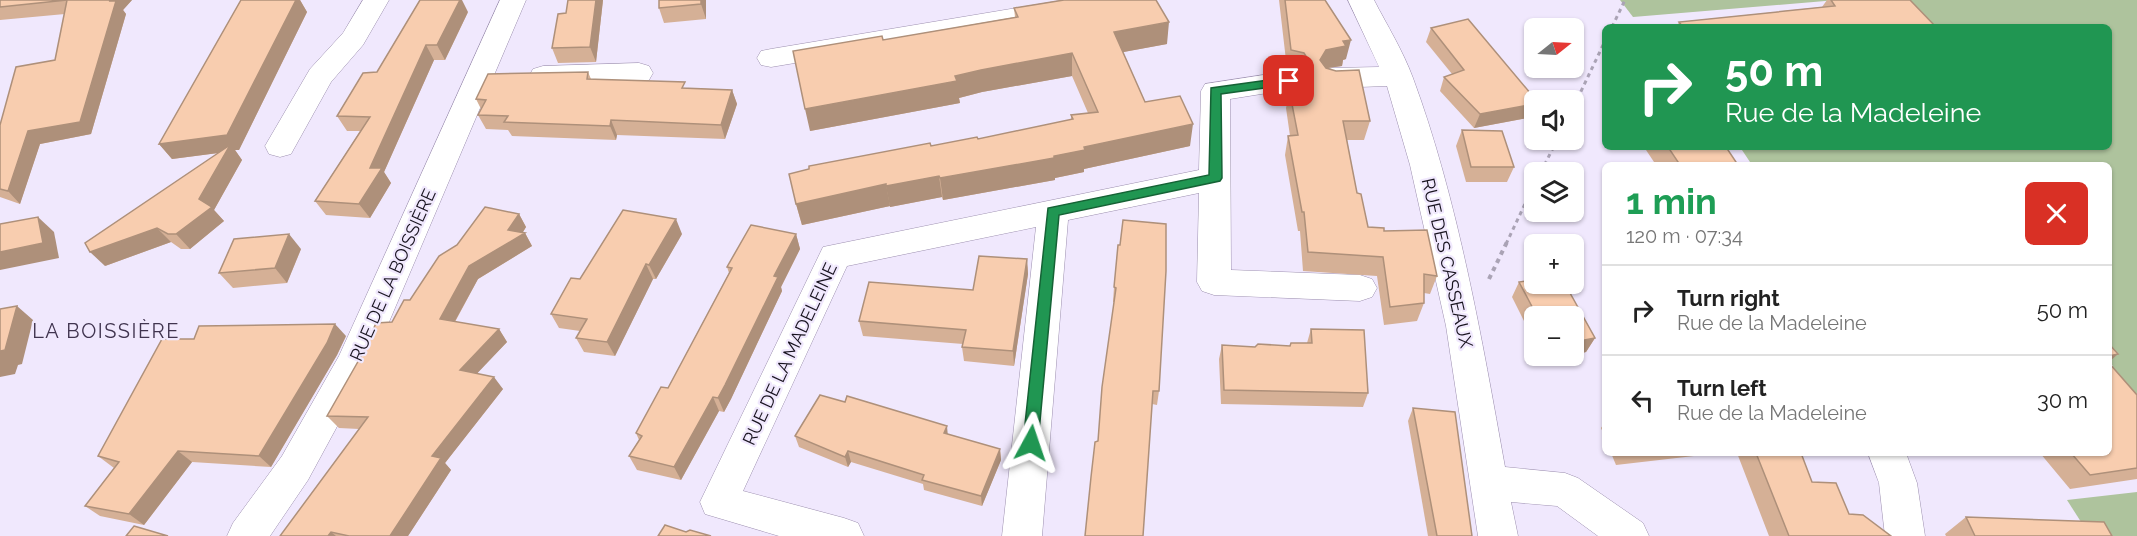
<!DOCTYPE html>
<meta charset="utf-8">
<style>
:root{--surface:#fff;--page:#f6f6f6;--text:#222;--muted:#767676;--line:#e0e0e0}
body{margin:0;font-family:Raleway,sans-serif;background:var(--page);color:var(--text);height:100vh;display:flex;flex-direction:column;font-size:22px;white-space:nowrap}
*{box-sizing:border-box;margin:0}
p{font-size:20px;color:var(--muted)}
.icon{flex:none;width:33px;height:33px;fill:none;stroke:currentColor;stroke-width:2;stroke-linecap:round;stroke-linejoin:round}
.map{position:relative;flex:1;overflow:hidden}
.drawer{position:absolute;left:1602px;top:162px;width:510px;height:294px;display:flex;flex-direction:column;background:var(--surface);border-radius:9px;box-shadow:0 2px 4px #0004}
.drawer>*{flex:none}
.banner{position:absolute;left:1602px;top:24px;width:510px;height:126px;border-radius:9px;box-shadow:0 2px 4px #0004;background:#209652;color:#fff;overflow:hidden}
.needle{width:39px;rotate:72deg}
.fabs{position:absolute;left:1524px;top:18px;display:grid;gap:12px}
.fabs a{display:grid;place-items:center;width:60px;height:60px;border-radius:9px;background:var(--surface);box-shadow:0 2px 4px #0004;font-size:30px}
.pin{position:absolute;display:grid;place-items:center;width:51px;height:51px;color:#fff;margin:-26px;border-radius:12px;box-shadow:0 3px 9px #0006}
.me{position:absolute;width:66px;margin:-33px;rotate:5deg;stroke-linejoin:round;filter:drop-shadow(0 0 4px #0008)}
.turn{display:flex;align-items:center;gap:21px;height:126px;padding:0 24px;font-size:27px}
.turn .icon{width:78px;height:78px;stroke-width:2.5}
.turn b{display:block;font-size:42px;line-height:51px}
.round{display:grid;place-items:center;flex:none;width:63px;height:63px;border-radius:9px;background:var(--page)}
.head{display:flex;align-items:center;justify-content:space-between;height:102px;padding:0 24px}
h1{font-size:36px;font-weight:700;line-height:45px;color:#1e9e55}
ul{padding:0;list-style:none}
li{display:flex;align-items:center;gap:18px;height:90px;padding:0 24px;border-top:2px solid var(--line)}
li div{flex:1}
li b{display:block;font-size:22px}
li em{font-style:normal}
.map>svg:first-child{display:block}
.green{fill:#aec39d}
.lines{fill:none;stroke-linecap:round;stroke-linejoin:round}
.minor-casing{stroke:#9c8faf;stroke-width:1}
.path-far1{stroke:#aaa3b5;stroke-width:3;stroke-dasharray:4 4;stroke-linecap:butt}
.path{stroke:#aaa3b5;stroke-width:4;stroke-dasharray:4.5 4.5;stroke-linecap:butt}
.minor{fill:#fff;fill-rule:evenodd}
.wall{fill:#d5b096}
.shaded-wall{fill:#ae907a}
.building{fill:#f8cdaf;stroke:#ae907a;stroke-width:1.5}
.route{fill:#209652;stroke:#156235;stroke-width:1.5}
.labels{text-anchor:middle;stroke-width:4.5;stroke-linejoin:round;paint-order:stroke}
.street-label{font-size:18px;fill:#17121e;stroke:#f0e8fd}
.neighbourhood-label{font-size:20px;letter-spacing:1.5px;fill:#40344f;stroke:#f0e8fd}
</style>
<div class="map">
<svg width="2137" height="536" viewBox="0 0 2137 536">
<rect width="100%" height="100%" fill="#f0e8fd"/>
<!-- green -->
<g class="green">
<polygon points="1620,0 1837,0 1633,17"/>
<polygon points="1892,0 2137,0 2137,412 2112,387 2113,366 2109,362 2109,165 1752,165 1740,147 2109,147 2109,27 1919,27"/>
<polygon points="2137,492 2137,536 2090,536 2067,500"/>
</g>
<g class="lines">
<!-- minor casing -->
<g class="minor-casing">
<g id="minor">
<polygon points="363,0 389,0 363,45 331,82 291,154 280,157 269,154 265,146 310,69 343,33"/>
<polygon points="500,0 526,0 372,362 308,480 270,536 227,536 233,523 282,456 339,356"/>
<polygon points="1065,0 1130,0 1127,6 1117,9 771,67 761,65 757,58 761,51 771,49"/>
<path d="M1348 0H1374C1387 25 1403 51 1413 78 1458 200 1482 339 1505 467L1565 473 1578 478 1643 523 1649 536H1598L1557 506 1511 502 1518 536H1478L1446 326 1410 165 1387 86 1332 88 1322 85 1318 78 1322 71 1332 68 1379 67Z"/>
<polygon points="639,63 649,66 653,73 649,80 639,83 543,86 533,83 529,76 533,69 543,66"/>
<polygon points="1289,71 1299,74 1303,81 1299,88 1230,99 1231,270 1360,275 1372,279 1377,288 1372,297 1360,301 1214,295 1202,291 1197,282 1199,193 1068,220 1042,536 1002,536 1036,227 847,266 743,491 844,518 858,523 864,536 779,536 705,514 700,502 823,247 1199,170 1201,91 1205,84"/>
<polygon points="1868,453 1906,453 1917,483 1925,536 1885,536 1879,483"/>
</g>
</g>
<!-- path-far1 -->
<g class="path-far1">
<polyline points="1612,27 1625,0"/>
<polyline points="1574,106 1605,41"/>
<polyline points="1541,172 1557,140"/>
<polyline points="1506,244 1534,185"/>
</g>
<!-- path -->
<polyline class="path" points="1489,279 1507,242"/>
<!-- minor -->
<use href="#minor" class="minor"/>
</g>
<!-- wall -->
<g class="wall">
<polygon points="0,0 132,0 123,10 126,14 91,134 40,144 20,204 0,197 0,125 55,60 65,14 0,20"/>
<polygon points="241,0 300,0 307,12 239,150 235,150 242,160 214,210 224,221 190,249 181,249 171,242 105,266 218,153 172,159 159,144"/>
<polygon points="603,0 596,62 558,63 552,48 566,13"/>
<polygon points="659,0 706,0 706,19 664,23 659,8"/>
<polygon points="1279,0 1325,0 1346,59 1343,60 1342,66 1326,68 1370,121 1364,140 1347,140 1357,193 1368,227 1384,231 1437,276 1430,294 1424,293 1424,303 1417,321 1384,325 1377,276 1303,271 1300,231 1298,231 1285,155 1288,136 1290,136 1286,108 1294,73 1298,72 1287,69"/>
<polygon points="1827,0 1910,0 1936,27 1677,27 1679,22 1822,7"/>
<polygon points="1014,8 1167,44 1123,52 1145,102 1190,146 1084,169 1084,172 1055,178 1055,180 943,200 942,197 890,207 890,206 802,225 796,204 931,146 978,139 1071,120 1071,115 1088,113 1072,76 982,92 959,98 960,103 810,131 883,40 1015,17"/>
<polygon points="468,12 445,60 434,60 384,172 391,183 370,218 326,215 315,201 360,131 347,131 337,116"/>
<polygon points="1431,28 1534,100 1534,113 1533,117 1474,128 1440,91 1444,77 1452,74 1426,42"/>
<polygon points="588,72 591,79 687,88 732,90 737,104 725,139 617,135 616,140 512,136 508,130 486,129 478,115 481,109 476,99"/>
<polygon points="1462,130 1514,167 1507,182 1466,182 1456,146"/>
<polygon points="1644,147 1724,147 1738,165 1656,165"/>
<polygon points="519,214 526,227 523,232 525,233 532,246 478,279 455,322 499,329 507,342 477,373 503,389 445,463 451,470 408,536 280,536 359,429 339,428 327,416 392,322 410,300"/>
<polygon points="682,234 656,279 653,279 615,356 584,352 576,338 580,331 559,328 551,314 580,279"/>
<polygon points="796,234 800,249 781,287 782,291 731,399 724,412 719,411 681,480 637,470 629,456 639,440 636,433 668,388 729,273 727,267"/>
<polygon points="1118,245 1159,391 1157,405 1152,404 1098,441 1114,302 1113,302 1114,287"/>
<polygon points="301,249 287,283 233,288 219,273"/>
<polygon points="1027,259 1028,274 1014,366 964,361 962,347 963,344 863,336 859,321 973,290"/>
<polygon points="1534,280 1534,284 1565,284 1595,338 1586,352 1574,355 1574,316 1534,316 1534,341 1512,297 1519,282"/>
<polygon points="1311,329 1368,393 1363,407 1221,404 1219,359 1222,345 1255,347 1290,346 1307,343"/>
<polygon points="346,336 337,355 271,467 192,462 144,525 100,516 85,506 114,468 98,456"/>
<polygon points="1542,356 1569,356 1544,360"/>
<polygon points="2137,395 2137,479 2070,489 2040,453 2109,453"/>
<polygon points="1413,408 1472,536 1428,536 1408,421"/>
<polygon points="1605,422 1605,437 1601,428"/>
<polygon points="948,435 1000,449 1001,460 982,506 924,490 923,484 851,462 848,467 799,447 795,436"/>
<polygon points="1611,453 1720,453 1616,465"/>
<polygon points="1737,453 1801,453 1812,482 1849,514 1891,536 1769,536"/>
<polygon points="1966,517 2112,536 1946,536 1945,534"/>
</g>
<!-- shaded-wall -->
<g class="shaded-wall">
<polygon points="111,0 132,0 123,10 126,14 91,134 40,144 20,204 8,191 28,131"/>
<polygon points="296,0 300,0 307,12 239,150 235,150 242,160 214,210 224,221 190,249 176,234 199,199 226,152 172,159 159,144"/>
<polygon points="460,0 462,0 468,12 445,60 437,45"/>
<polygon points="596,0 603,0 596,62 590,47"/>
<polygon points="701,0 706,0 706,19 701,4"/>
<polygon points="1169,22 1167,44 1113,54 1114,32"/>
<polygon points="1351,40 1346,59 1343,60 1342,66 1321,69 1320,60 1326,50 1343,41"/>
<polygon points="426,45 434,60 384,172 391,183 370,218 359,204 370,168"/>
<polygon points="1072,53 1072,76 982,92 959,98 960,103 810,131 805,109 955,76 981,70"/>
<polygon points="732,90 737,104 725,139 721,125"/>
<polygon points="1534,104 1534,113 1533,117 1474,128 1480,114"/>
<polygon points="611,120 617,135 616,140 610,126"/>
<polygon points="1193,124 1190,146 1084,169 1084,172 1055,178 1055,180 943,200 940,178 1054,156 1084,147"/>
<polygon points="939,176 942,197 890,207 886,186"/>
<polygon points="886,184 890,206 802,225 796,204"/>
<polygon points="519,214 526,227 521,235 525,233 532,246 478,279 449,332 440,319 469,266 508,230"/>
<polygon points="38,217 54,232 59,258 0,270 0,252"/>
<polygon points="676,219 682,234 656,279 649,265"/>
<polygon points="157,228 171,242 105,266 90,252"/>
<polygon points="289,234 301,249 287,283 275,268"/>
<polygon points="796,234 800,249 781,287 782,291 731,399 724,412 718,398 774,276"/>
<polygon points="1027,259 1028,274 1014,366 1013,351"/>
<polygon points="646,264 653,279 615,356 607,342"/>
<polygon points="17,306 33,320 22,364 18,365 15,374 0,377 0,353"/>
<polygon points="335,324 346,336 337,355 271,467 259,456"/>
<polygon points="499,329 507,342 469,382 460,370"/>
<polygon points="1595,338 1586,352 1574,355 1574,342"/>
<polygon points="2118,354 2109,362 2109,356"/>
<polygon points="1547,356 1569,356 1544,360"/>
<polygon points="494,377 503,389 445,463 451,470 408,536 390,536 432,456"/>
<polygon points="713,397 719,411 681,480 674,467"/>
<polygon points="947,426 948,437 944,433"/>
<polygon points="1000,449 1001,460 982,506 981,496"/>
<polygon points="178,451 192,462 144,525 129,514"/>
<polygon points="848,451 851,462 848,467 845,457"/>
<polygon points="331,532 336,536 328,536"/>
</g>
<!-- building -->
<g class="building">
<polygon points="0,0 67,0 0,7"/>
<polygon points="67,0 111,0 109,1 116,1 80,122 28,131 8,191 0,189 0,125 16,67 55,60"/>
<polygon points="241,0 296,0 227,135 159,144"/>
<polygon points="420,0 460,0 437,45 426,45 370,168 382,168 359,204 315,201 370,117 337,116 363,73 377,72"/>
<polygon points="568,0 596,0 590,47 552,48 558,14 566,13"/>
<polygon points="659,0 701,0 701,4 659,8"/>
<polygon points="1064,0 1156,0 1169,22 1114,32 1145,102 1180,96 1193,124 1084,147 1085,150 1054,156 1054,158 940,178 939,176 886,186 886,184 796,204 789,174 809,169 809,166 930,143 931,146 977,137 978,139 1073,119 1071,115 1098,112 1072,53 981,70 955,76 957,81 805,109 793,51 882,36 883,40 1018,17 1014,8"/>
<polygon points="1285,0 1325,0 1351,40 1343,41 1346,46 1326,50 1320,60 1326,68 1336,71 1359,70 1370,121 1343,121 1357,193 1361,194 1368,227 1384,228 1384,231 1427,230 1437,276 1424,274 1424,303 1390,307 1383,257 1308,252 1304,212 1302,212 1288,136 1298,135 1289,89 1296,89 1294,73 1305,70 1309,61 1304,53 1291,50"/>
<polygon points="1831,0 1910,0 1936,27 1683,27 1679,22 1835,6"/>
<polygon points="1468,19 1536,100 1534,100 1534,104 1480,114 1444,77 1464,70 1431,28"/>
<polygon points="588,72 587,79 685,82 682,88 732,90 721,125 611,120 610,126 504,122 508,116 478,115 486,100 476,99 488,74"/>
<polygon points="1462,130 1502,131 1514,167 1471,167"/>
<polygon points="230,145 199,199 212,207 176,234 168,234 157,228 90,252 85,243"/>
<polygon points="1668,147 1726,147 1738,165 1680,165"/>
<polygon points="485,207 519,214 508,230 525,233 469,266 440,319 499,329 460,370 494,377 432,456 441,458 390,536 349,536 331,532 328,536 280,536 368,417 327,416 364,351 376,323 392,322 404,300 410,300 439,256 457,245"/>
<polygon points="623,210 676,219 649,265 646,264 607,342 576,338 587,319 551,314 571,278 580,279"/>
<polygon points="38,217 43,243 0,252 0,224"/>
<polygon points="1123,220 1166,224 1166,271 1159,391 1153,391 1143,536 1085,536 1091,477 1095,442 1098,441 1102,387 1116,288 1114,287 1118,245 1120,245"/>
<polygon points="751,225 796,234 774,276 778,277 725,385 718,398 713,397 674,467 629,456 642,436 636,433 661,387 668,388 732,268 727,267"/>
<polygon points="289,234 275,268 219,273 234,239"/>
<polygon points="979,256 1027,259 1013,351 962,347 966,330 859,321 869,282 973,290"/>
<polygon points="1534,280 1534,284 1565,284 1595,338 1574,342 1574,316 1537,316 1519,282"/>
<polygon points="17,306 5,350 1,351 0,353 0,309"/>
<polygon points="335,324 327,343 259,456 178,451 129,514 85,506 119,462 98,456 162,339 194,339 199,326"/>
<polygon points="1311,329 1364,330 1368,393 1224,390 1222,345 1255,347 1258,344 1290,346 1291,343 1312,343"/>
<polygon points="2109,344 2118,354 2109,356"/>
<polygon points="2109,363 2137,395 2137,468 2090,475 2071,453 2109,453"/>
<polygon points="820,395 845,402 847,396 947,426 944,433 1000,449 981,496 922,480 924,475 848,451 845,457 795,436"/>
<polygon points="1413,408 1455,412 1472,536 1437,536"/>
<polygon points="1756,453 1801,453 1812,482 1836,483 1849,514 1863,515 1891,536 1789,536"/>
<polygon points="1966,517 2104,522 2112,536 1975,536"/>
<polygon points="665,525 686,532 690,530 711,536 658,536"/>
<polygon points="134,526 168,536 126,536"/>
</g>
<!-- route -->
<polygon class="route" points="1289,77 1295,81 1293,84 1221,94 1222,178 1220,181 1059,215 1038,443 1036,448 1031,450 1025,448 1023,443 1048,208 1209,175 1211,88"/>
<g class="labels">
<!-- street labels -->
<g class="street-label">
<text transform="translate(1447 263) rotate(77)" y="6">RUE DES CASSEAUX</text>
<text transform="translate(393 275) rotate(-66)" y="6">RUE DE LA BOISSIÈRE</text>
<text transform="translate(790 354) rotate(-65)" y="6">RUE DE LA MADELEINE</text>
</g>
<!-- neighbourhood labels -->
<g class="neighbourhood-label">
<text x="106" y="338">LA BOISSIÈRE</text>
</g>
</g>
</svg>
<div class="fabs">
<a><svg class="needle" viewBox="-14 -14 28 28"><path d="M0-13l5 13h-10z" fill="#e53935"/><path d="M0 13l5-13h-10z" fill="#767676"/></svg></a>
<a><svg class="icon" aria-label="sound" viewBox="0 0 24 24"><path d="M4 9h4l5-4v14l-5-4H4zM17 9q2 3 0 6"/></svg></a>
<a><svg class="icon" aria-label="layers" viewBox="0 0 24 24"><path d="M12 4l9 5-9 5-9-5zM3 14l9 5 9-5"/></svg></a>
<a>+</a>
<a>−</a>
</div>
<div class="pin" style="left:1289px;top:81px;background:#d93025"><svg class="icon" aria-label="arrive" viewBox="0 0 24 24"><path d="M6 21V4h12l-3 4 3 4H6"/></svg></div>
<svg class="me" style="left:1031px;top:443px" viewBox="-20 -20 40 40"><path d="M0-17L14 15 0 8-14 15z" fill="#209652" stroke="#fff" stroke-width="4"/></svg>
<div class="banner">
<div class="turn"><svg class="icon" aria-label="right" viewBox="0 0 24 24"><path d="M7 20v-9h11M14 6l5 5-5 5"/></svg><div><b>50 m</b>Rue de la Madeleine</div></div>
</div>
<section class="drawer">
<div class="head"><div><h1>1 min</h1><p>120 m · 07:34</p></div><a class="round" style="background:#d93025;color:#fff"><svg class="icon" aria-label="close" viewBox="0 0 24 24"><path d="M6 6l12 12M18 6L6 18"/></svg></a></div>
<ul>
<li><svg class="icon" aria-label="right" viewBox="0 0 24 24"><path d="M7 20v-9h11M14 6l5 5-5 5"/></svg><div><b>Turn right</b><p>Rue de la Madeleine</p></div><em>50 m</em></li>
<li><svg class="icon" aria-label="left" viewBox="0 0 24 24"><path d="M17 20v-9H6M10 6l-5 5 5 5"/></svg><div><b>Turn left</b><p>Rue de la Madeleine</p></div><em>30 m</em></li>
</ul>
</section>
</div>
